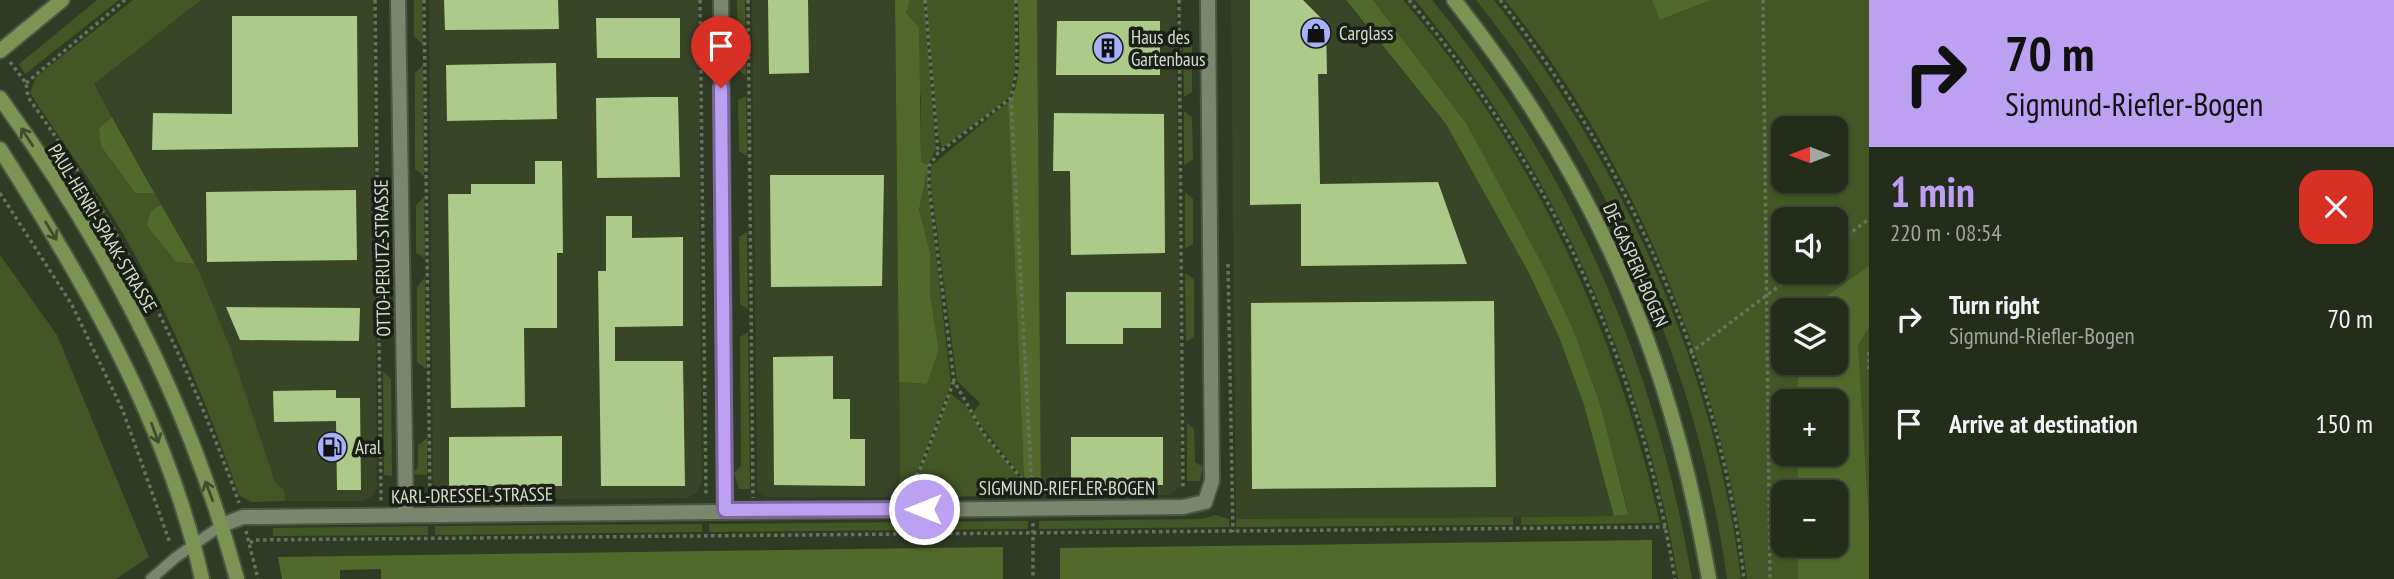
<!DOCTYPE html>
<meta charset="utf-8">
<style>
:root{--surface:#242c1a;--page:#303827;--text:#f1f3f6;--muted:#a3a7a2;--line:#414839;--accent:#bca0f2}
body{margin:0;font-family:"PT Sans Narrow",sans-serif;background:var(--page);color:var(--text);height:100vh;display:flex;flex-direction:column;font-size:26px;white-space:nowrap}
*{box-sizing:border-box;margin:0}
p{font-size:23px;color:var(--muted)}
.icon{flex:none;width:38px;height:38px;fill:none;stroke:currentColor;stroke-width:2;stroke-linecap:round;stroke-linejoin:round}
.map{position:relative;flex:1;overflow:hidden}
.panel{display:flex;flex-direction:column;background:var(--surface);width:525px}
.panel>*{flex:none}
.hud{background:#bca0f2;color:#111;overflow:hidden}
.needle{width:46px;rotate:270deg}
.buttons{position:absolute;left:1771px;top:116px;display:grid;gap:14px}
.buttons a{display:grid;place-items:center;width:77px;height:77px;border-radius:14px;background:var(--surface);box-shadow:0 2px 5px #0004,0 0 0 2px var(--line);font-size:35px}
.pin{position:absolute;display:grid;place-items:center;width:60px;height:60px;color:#fff;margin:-72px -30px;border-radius:50% 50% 50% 0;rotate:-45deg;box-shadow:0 0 7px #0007}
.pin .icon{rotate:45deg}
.me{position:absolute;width:77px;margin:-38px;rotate:270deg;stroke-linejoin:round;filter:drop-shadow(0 0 5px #0008)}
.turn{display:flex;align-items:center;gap:24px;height:147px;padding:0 21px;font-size:32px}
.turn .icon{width:91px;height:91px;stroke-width:2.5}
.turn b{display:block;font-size:49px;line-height:60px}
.round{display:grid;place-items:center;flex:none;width:74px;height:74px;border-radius:21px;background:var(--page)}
.summary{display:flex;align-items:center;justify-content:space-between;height:119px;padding:0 21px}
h1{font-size:42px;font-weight:700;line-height:52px;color:var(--accent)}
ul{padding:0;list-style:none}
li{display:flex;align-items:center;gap:21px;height:105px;padding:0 21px}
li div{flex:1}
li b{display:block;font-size:26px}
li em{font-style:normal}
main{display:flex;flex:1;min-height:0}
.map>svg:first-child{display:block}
.built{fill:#384527}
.green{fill:#425725;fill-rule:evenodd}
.forest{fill:#516a2c}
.building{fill:#acca89}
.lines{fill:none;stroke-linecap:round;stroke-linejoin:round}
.lane-casing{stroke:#4d5642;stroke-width:14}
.street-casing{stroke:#4d5642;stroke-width:18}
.secondary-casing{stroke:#4d5642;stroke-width:18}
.path{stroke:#68725d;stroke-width:3.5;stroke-dasharray:3.5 3.5;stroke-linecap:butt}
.lane{stroke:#7b876d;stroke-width:10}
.street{stroke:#7b876d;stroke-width:14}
.secondary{stroke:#7b9353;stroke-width:14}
.oneway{stroke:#414e2e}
.route-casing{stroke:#7a689d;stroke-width:18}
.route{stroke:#bca0f2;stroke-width:12}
.labels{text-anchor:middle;stroke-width:7;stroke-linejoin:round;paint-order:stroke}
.poi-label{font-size:19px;fill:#d6ddcf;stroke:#1b2016;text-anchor:start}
.street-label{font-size:19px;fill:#d6ddcf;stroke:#1b2016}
</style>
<main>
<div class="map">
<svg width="1869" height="579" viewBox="0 0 1869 579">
<rect width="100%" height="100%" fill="#303b23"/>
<!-- built -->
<g class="built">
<polygon points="201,0 373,0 377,489 371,497 362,501 285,501 283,491 275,482 199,271 94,84"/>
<polygon points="429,0 698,0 702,482 696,493 687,498 442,500 436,497 433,488"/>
<polygon points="752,0 895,0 900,497 764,497 757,491"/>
<polygon points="1037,0 1176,0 1181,486 1170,495 1041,495"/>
<polygon points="1231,0 1345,0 1446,124 1529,273 1559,337 1584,405 1614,516 1236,519"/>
</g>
<!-- green -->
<g class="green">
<polygon points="97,0 119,0 25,74 19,64"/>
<path d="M133 0H201L94 84 112 117 99 128 101 146 135 193H155L161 204 150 212 147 226 176 262 195 264 199 271 229 345 275 482 284 491 285 501 251 502 239 495C204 395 164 299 108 209 83 169 55 132 30 93L36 77Z"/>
<polygon points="414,0 422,0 423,45 414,36"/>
<polygon points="737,0 745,0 746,76 738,70"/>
<polygon points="910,0 924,0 936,149 928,165 928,187 951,384 919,469 903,497 900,497 899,382 927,384 939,350 930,295 930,252 919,210 928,165 921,162 921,98 906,13"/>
<polygon points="926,0 1015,0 1015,69 1010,97 942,148 938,133"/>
<path d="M1373 0H1403C1534 150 1616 330 1660 523L1521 525V517L1614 516 1628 513 1601 407 1575 334 1466 123Z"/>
<path d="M1415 0H1432C1571 167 1656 365 1692 579H1678C1642 363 1554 168 1415 0Z"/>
<path d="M1476 0H1494C1624 165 1715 370 1741 579H1727C1698 369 1608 165 1476 0Z"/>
<path d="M1505 0H1652L1661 20 1711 0H1869V579H1747C1722 375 1634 160 1505 0ZM1783 128H1836V180H1783ZM1783 219H1836V271H1783ZM1783 310H1836V362H1783ZM1783 401H1836V453H1783ZM1783 492H1836V544H1783Z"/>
<polygon points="1183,31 1192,36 1192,92 1184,97"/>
<polygon points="423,65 424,176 415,169 415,73"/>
<polygon points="746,96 747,156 739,151 738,100"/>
<polygon points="1008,102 1024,480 972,414 980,403 957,381 931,186 931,166"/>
<polygon points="1184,111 1192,117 1193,159 1184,165"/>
<polygon points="381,177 390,186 390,249 382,258"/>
<polygon points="1185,192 1193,199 1193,244 1185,249"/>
<polygon points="424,197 425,258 416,253 416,205"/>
<polygon points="747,232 748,309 740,304 739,237"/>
<polygon points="0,255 57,335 149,557 116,579 0,579"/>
<polygon points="1185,273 1194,279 1194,337 1186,342"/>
<polygon points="425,277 426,369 417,362 417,287"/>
<polygon points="748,332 750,489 739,489 734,473 741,466 740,337"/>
<polygon points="383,371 391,379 392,476 384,475"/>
<polygon points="950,393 965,405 983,433 1031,492 1028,496 906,497 928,453"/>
<polygon points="1187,423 1194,429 1195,462 1203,467 1200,481 1187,481"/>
<polygon points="427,438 427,475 411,474 418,468 418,445"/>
<polygon points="1215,515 1229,519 1229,527 1039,529 1039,521 1202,519"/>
<polygon points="1513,517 1513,525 1236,527 1236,519"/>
<polygon points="1028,521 1028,529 709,532 709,524"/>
<polygon points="702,524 702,532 435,535 435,526"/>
<polygon points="428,526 428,535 273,536 273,528"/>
</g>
<!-- forest -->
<g class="forest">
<polygon points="895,0 910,0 906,13 919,28 921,162 928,165 919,210 930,252 930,295 939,350 927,384 899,382"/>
<path d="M1018 0H1037L1041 495H1034L1024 480 1008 102C1025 86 1018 24 1018 0Z"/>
<polygon points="1346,0 1373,0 1466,123 1544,268 1575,334 1601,407 1628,514 1614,516 1584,405 1559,337 1529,273 1446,124"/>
<polygon points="1652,0 1711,0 1660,20"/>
<polygon points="112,117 151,187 155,193 135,193 101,146 99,128"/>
<polygon points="161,204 195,264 176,262 147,226 150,212"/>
<polygon points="1869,266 1869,327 1858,345 1869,526 1869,579 1798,579 1798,544 1836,544 1836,492 1798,492 1798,453 1836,453 1836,401 1798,401 1798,362 1836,362 1836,310 1807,310"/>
<polygon points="1652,540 1652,579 1060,579 1060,548"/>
<polygon points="1003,547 1003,579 381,579 381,569 340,570 340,579 282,579 278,557"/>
</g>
<!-- building -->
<g class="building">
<polygon points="444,0 558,0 559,29 445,30"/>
<polygon points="768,0 808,0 809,73 769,74"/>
<polygon points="1250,0 1303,0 1326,23 1327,74 1318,74 1320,184 1438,182 1467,264 1301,266 1301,204 1250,205"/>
<polygon points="232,16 357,16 358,147 152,150 153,113 232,114"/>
<polygon points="596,18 680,18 680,58 597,58"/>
<polygon points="1057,21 1160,21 1160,75 1056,75"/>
<polygon points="556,63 557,119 447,121 446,65"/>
<polygon points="651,97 678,97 680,177 597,178 596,98"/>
<polygon points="1054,113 1164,114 1165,253 1071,255 1070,171 1053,171"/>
<polygon points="535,161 562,161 563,253 557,253 557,328 524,328 525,407 451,408 448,194 471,194 471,184 535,184"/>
<polygon points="770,175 884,175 882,286 771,287"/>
<polygon points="356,190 357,260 207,262 206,192"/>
<polygon points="606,216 632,216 632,238 683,237 683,326 615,327 615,361 683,361 685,486 601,486 598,271 606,271"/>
<polygon points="1066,292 1161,292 1161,328 1123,328 1123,344 1066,344"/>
<polygon points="1494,301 1496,487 1252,489 1251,303"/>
<polygon points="226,307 360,308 359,341 240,340"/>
<polygon points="833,356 833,399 850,399 850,439 865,439 865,486 774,485 773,357"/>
<polygon points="336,390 336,398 360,398 361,490 337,490 336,421 274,422 273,391"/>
<polygon points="562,436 562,486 449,486 449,437"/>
<rect x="1071" y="437" width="92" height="48"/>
</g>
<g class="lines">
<!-- lane casing -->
<g class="lane-casing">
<polyline id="lane" points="151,579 175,558 222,525"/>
</g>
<!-- street casing -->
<g class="street-casing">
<g id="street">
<polyline points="398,0 406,515"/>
<polyline points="721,0 725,510"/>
<polyline points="222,525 243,517 1183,507 1205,502 1212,481 1208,0"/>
</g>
</g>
<!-- secondary casing -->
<g class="secondary-casing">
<g id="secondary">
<path d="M1454 0C1595 178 1671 356 1709 579"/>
<polyline points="0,51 62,0"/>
<path d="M0 98C106 243 190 406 237 579"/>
<path d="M0 149C85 283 167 422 202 579"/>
</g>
</g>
<!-- path -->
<g class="path">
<polyline points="375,0 381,502"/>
<polyline points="424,0 430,502"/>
<polyline points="700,0 706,495"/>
<polyline points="748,0 753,498"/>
<polyline points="925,0 938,151"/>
<polyline points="1016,0 1017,69 1011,98 938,153 929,166 929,186 954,381 984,434 1032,491"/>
<polyline points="1179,0 1183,490"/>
<path d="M1409 0C1552 169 1638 361 1675 579"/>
<path d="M1500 0C1629 164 1720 370 1744 579"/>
<polyline points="1763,0 1770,579"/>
<path d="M10 62 26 83 28 97C122 230 184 349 239 503"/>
<polyline points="26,83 125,0"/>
<polyline points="1011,98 1032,491"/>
<polyline points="0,193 72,305 123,411 170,543"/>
<polyline points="1836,244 1869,219"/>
<polyline points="1228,264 1233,532"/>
<polyline points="1869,352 1869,369"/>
<polyline points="1690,353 1799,271"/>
<polyline points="906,494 921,467 954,381"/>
<polyline points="1033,523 1033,579"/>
<polyline points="246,531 258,579"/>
<polyline points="250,543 254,540 1666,527"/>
</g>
<!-- lane -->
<use href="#lane" class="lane"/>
<!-- street -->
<use href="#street" class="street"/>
<!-- secondary -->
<use href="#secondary" class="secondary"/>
</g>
<!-- one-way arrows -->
<defs><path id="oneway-shaft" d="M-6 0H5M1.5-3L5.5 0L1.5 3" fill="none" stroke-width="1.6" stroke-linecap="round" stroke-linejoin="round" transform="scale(1.75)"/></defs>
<g class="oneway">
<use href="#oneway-shaft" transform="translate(27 137) rotate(-123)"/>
<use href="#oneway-shaft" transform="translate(51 231) rotate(59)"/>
<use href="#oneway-shaft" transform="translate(155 433) rotate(70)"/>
<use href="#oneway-shaft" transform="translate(209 491) rotate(-111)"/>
</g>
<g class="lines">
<!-- route casing -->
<g class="route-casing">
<polyline id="route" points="721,88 725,510 924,509"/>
</g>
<!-- route -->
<use href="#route" class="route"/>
</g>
<!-- icons -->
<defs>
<g id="shop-disc" transform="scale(1.575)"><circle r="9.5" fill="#a7b1fc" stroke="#1b2016"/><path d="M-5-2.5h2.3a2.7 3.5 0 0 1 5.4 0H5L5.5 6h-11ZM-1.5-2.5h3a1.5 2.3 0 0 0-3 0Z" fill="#111"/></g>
<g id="building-disc" transform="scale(1.575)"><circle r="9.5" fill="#a7b1fc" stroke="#1b2016"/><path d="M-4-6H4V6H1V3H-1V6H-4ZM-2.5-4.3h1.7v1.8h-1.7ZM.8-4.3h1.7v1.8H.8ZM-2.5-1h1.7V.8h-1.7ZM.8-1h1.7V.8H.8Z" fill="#111"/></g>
<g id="fuel-disc" transform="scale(1.575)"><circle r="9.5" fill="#a7b1fc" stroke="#1b2016"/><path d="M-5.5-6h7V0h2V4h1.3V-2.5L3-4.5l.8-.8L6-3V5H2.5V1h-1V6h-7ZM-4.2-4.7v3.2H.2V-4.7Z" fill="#111"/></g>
</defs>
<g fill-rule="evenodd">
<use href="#shop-disc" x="1316" y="33"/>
<use href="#building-disc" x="1108" y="48"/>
<use href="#fuel-disc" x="332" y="447"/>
</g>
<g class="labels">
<!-- poi labels -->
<g class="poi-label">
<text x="1339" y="40">Carglass</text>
<text x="1131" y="44">Haus des<tspan x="1131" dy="22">Gartenbaus</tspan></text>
<text x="355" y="454">Aral</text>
</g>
<!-- street labels -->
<g class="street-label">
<text transform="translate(103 228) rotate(59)" y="7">PAUL-HENRI-SPAAK-STRASSE</text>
<text transform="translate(382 258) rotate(-91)" y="7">OTTO-PERUTZ-STRASSE</text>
<text transform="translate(1636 265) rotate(66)" y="7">DE-GASPERI-BOGEN</text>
<text x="1067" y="495">SIGMUND-RIEFLER-BOGEN</text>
<text transform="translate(472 495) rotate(-1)" y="7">KARL-DRESSEL-STRASSE</text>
</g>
</g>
</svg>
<div class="buttons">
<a><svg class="needle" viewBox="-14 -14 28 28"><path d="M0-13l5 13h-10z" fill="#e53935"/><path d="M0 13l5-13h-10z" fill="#a3a7a2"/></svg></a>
<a><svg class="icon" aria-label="sound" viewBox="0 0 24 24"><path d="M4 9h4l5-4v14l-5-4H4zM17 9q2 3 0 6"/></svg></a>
<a><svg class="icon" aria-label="layers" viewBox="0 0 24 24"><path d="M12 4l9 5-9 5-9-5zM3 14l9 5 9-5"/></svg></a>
<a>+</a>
<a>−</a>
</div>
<div class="pin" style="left:721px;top:88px;background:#d93025"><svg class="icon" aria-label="arrive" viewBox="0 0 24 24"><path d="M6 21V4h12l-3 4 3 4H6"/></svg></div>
<svg class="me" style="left:924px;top:509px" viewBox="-20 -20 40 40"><circle r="17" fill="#bca0f2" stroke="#fff" stroke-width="3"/><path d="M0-11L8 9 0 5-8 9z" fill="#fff"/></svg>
</div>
<section class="panel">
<div class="hud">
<div class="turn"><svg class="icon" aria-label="right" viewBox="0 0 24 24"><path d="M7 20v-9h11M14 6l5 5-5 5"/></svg><div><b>70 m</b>Sigmund-Riefler-Bogen</div></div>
</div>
<div class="summary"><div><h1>1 min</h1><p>220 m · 08:54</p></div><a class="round" style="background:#d93025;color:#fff"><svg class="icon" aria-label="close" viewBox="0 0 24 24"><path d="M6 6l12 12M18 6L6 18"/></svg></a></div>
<ul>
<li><svg class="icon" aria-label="right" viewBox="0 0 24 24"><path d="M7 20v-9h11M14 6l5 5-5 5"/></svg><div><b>Turn right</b><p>Sigmund-Riefler-Bogen</p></div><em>70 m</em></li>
<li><svg class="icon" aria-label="arrive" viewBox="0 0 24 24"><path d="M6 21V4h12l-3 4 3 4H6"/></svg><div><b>Arrive at destination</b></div><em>150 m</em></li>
</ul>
</section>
</main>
